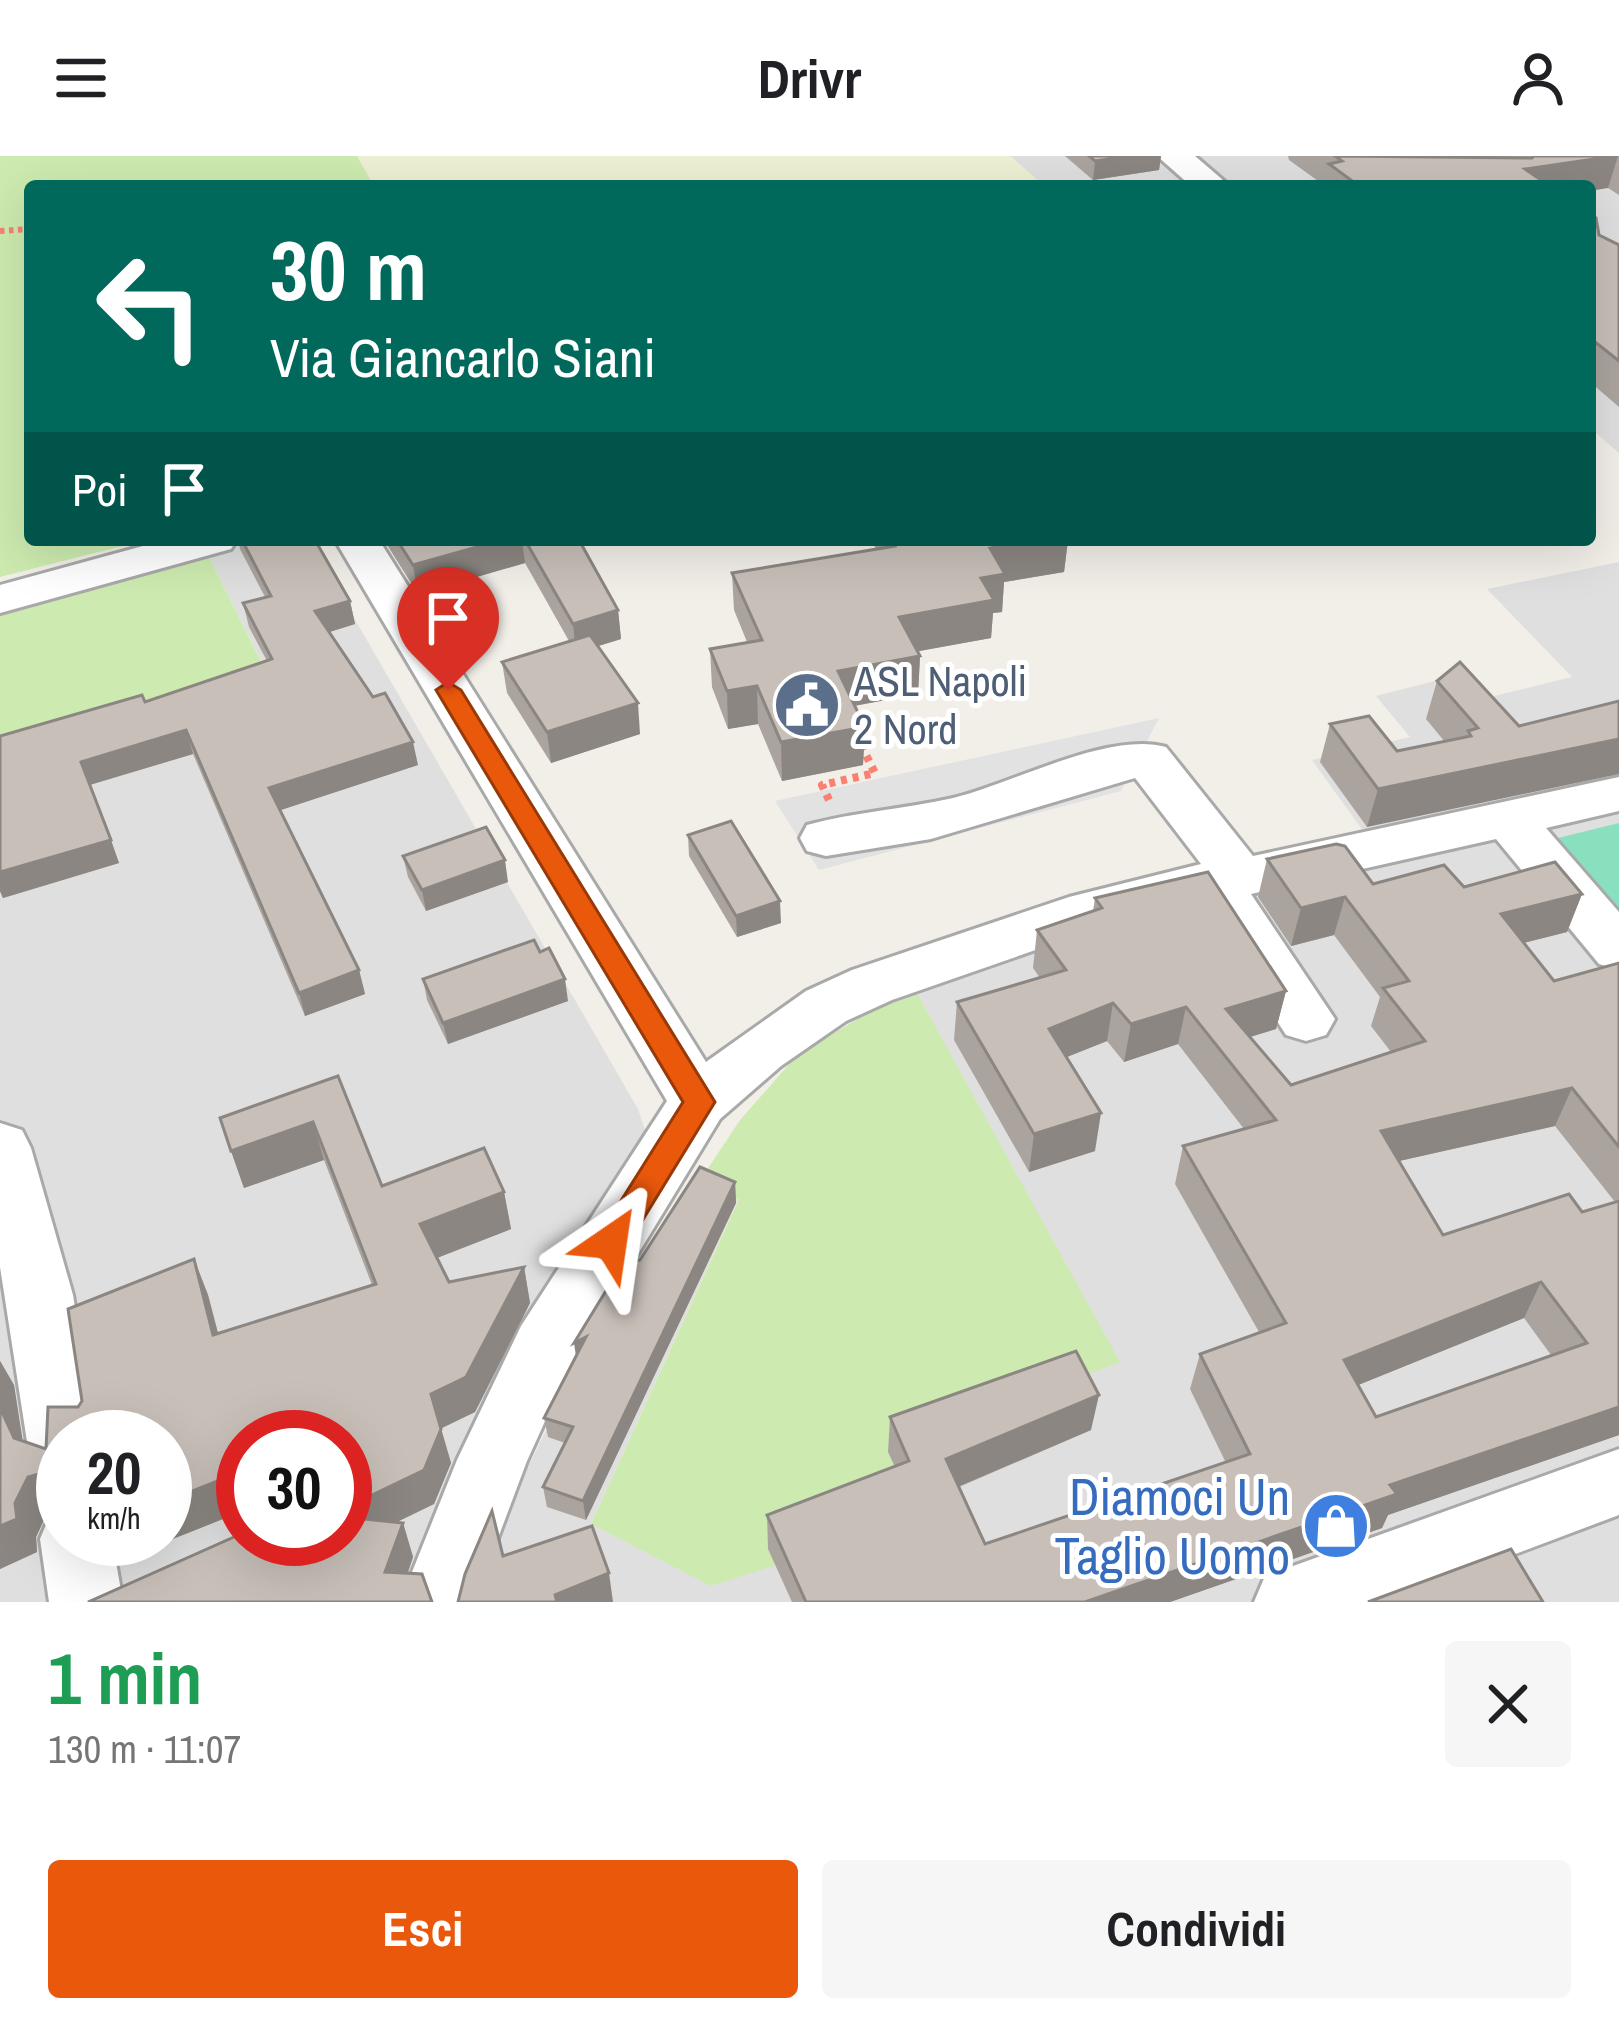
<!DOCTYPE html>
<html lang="it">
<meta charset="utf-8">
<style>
:root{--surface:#fff;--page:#f6f6f6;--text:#202124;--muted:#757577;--accent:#ea580c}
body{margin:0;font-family:"Archivo Narrow",sans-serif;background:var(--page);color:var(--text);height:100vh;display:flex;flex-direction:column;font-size:45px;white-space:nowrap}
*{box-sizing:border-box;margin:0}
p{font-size:39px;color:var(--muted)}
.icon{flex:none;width:66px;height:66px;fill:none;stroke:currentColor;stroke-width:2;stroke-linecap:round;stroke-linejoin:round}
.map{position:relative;height:1446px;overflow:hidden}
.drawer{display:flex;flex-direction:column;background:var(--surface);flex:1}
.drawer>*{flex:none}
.top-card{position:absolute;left:24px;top:24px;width:1572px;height:366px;border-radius:12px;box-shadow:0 12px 48px #0002;background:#00695c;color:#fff;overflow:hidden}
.speed{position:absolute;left:36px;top:1254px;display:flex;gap:24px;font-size:60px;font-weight:700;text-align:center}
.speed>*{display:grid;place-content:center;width:156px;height:156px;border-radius:50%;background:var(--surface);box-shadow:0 12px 48px #0002;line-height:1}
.speed small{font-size:30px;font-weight:400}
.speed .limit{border:18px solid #d22;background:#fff;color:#111}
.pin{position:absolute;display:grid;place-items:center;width:102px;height:102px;color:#fff;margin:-123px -51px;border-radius:50% 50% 50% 0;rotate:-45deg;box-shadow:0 0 12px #0007}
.pin .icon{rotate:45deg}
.me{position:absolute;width:132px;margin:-66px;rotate:32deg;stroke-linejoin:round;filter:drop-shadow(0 0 9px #0008)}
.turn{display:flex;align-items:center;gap:42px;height:252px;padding:0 48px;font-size:54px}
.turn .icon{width:156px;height:156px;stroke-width:2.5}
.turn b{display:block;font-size:84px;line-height:102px}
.then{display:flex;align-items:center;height:114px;padding:0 48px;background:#0003;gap:24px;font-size:45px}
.round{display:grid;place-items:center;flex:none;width:126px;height:126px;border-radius:12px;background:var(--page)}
.headline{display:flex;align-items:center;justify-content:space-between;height:204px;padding:0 48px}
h1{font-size:72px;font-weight:700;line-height:90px;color:#1e9e55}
.action{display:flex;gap:24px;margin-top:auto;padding:24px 48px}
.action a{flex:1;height:138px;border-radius:12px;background:var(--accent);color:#fff;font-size:48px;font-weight:700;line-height:138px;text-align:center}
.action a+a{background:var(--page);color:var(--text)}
header{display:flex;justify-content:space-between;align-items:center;height:156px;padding:0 48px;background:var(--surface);font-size:54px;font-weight:700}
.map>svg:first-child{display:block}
.residential{fill:#e0dfdf;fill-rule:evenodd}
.farmland{fill:#eef0d5}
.grass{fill:#cdebb0}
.pitch{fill:#88e0be}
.parking{fill:#e2e2e2}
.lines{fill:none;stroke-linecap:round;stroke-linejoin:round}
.minor-casing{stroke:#a9a9a9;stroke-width:6}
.path-far1{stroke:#fa8072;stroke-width:6;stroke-dasharray:4.5 4.5;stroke-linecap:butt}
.path{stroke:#fa8072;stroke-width:8;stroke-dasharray:6 6;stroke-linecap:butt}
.minor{fill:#fff;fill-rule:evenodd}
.wall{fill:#aba49e;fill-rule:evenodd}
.shaded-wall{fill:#8b8681}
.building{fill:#c7bfb8;stroke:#8b8681;stroke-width:3;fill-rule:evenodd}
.route{fill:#ea580c;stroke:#983908;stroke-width:3}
.labels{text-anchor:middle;stroke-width:10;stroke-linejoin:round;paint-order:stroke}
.service-label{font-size:42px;fill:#4e5e75;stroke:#fff;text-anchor:start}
.near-shop-label{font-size:51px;fill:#366cbe;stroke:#fff;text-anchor:end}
</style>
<header><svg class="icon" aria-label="menu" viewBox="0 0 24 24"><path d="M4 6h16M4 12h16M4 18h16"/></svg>Drivr<svg class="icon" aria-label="person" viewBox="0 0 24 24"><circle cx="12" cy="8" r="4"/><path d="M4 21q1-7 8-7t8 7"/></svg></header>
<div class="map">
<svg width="1619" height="1446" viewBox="0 0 1619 1446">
<rect width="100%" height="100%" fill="#f2efe9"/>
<!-- residential -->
<g class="residential">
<polygon points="1010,0 1619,0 1619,297 1590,272 1590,30 1044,30"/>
<path d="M255 384H309L638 953 650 989 428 1446H0V592L265 512 207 397ZM63 1281H165V1383H63ZM243 1281H345V1383H243Z"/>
<polygon points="1619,406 1619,627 1369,683 1312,604 1410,581 1376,540 1442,523 1465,547 1572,521 1487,433"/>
<polygon points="1619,649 1619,1446 473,1446 483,1402 586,1193 697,1029 739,1042 591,1368 913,830 1165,754"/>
</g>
<!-- farmland -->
<polygon class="farmland" points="357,0 1010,0 1044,30 374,30"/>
<!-- grass -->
<g class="grass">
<polygon points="0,0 357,0 374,30 30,30 30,384 146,384 0,421"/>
<polygon points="207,397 265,513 0,592 0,453"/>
<polygon points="913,830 1120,1206 889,1296 907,1340 776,1409 711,1430 591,1368 739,1043 697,1029 740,964 797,899"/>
</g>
<!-- pitch -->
<polygon class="pitch" points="1619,667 1619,781 1538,687"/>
<!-- parking -->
<polygon class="parking" points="1159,562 1121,635 819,714 775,645"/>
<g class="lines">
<!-- minor casing -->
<g class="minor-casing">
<g id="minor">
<polygon points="1157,0 1195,0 1230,30 1191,30"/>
<polygon points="165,384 237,384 231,393 0,457 0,429"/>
<path d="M335 384H379L706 906 806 835 852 814 1069 741 1201 708 1135 622 931 683 826 700 807 695 800 682 807 669C854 656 905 653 953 642 1012 628 1108 575 1166 591L1253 700 1619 621V655L1546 672 1619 756V814L1599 808 1496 683 1251 738 1335 863 1326 879 1306 885 1286 879 1202 749 1096 773 892 844 846 865 781 910 720 963 570 1210 527 1305 474 1446H400L457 1304 521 1170 667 945Z"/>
<polygon points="0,967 22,974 31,992 73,1139 96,1281 63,1281 63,1324 38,1315 28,1292 0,1111"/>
<polygon points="1619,1293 1619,1359 1387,1446 1254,1446 1265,1420"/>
<polygon points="63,1354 63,1383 112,1383 123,1446 49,1446 40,1383 50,1359"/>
</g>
</g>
<!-- path-far1 -->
<polyline class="path-far1" points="0,75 30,73"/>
<!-- path -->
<polyline class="path" points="829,644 822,629 875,617 860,587"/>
<!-- minor -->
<use href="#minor" class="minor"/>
</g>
<!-- wall -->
<g class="wall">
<polygon points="1065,0 1161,0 1159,14 1093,24"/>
<polygon points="1288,0 1619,0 1619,39 1608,32 1590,30 1325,30 1289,4"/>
<polygon points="1590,58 1599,79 1619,89 1619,251 1590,226"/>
<polygon points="238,384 315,384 350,445 355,468 329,476 418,609 280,654 359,814 365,838 305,860 193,598 90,629 119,707 3,742 0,735 0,580 145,546 267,505 249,471 243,447 265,441 240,393"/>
<polygon points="384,384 579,384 618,454 621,483 598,490 640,578 551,607 507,537 502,506 569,485 525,407 418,438"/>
<polygon points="871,384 1068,384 1064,416 1004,426 1002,456 993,457 991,482 918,495 920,500 918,538 854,550 865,571 863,609 782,625 758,568 728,573 712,531 710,493 747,486 734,454 732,417 876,393"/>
<polygon points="1437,525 1519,570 1367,671 1320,606 1330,568 1397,595 1445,586 1426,563"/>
<polygon points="688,679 781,767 737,781 689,700"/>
<polygon points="403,700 508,726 426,755 408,721"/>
<path d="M1267 703 1373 728 1464 731 1582 738 1567 776 1524 787 1554 825 1619 807V1279L1388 1359 1382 1372 1170 1446H792L768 1393 767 1359 895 1311 888 1296 890 1261 1091 1274 959 1331 985 1388 1226 1307 1190 1233 1200 1198 1259 1176 1175 1028 1183 990 1244 973 1178 888 1124 906 1107 885 1067 901 1095 995 1029 1016 954 884 957 846 1040 822 1033 812 1037 774 1093 755 1095 742 1286 835 1276 873 1250 881 1291 929 1391 896 1371 870 1380 841 1334 779 1291 790 1258 741ZM1555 970 1615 1046 1582 1056 1443 1079 1399 1005ZM1524 1162 1551 1199 1376 1261 1358 1229Z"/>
<polygon points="423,823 568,845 448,888 427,844"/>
<polygon points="338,920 382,1030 484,992 504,1036 511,1073 437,1102 449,1126 524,1111 530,1147 475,1256 441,1272 451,1307 434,1348 397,1366 403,1367 413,1401 408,1417 422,1418 432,1446 88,1446 243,1377 243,1383 345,1383 345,1281 243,1281 243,1355 120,1404 108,1383 165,1383 165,1281 63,1281 63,1371 53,1354 48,1355 36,1381 37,1396 0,1413 0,1205 14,1229 22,1285 46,1293 48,1251 78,1251 82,1245 68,1153 194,1103 208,1139 218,1178 372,1129 324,1004 244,1032 220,962"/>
<polygon points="735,1026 736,1047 586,1364 547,1351 543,1331 565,1287 548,1281 544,1262 640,1104"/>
</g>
<!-- shaded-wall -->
<g class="shaded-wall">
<polygon points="1130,0 1161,0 1159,14 1093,24 1095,5"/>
<polygon points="1618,0 1608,32 1590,35 1590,30 1520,30 1525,13"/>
<polygon points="502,384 522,384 525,407 418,438 413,409"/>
<polygon points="1036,384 1068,384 1064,416 1004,426 1002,456 993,457 991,482 898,499 899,461 990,392"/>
<polygon points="350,445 355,468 320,479 315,455"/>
<polygon points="618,454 621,483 576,497 573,468"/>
<polygon points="920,500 918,538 837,553 838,515"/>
<polygon points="757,530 758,568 728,573 727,535"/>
<polygon points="638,547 640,578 551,607 547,576"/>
<polygon points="865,571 863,609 782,625 781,586"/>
<polygon points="186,574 193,598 89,629 81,606"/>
<polygon points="1619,583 1619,618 1367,671 1378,633"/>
<polygon points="413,586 418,609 275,656 269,632"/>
<polygon points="111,684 119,707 3,742 0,735 0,716"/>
<polygon points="505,704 508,726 426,755 422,734"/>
<polygon points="1582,738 1567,776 1487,796 1501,758"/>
<polygon points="1345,741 1334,779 1291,790 1301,752"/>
<polygon points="780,745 781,767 737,781 736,760"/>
<polygon points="359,814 365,838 305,860 299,837"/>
<polygon points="565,823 568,845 448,888 443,867"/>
<polygon points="1286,835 1276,873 1217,891 1226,853"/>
<polygon points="1113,847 1107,885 1044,910 1049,873"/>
<polygon points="1186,851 1178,888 1124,906 1131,868"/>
<polygon points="1572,932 1555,970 1368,1012 1381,975"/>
<polygon points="1101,957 1095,995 1029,1016 1034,978"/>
<polygon points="313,966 324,1004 244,1032 231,995"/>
<polygon points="735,1026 736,1047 586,1364 583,1345"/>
<polygon points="504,1036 511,1073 429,1105 420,1068"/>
<polygon points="194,1103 208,1139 228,1215 213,1179"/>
<polygon points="524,1111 530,1147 475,1256 440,1273 431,1238"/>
<polygon points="1541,1126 1524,1162 1331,1240 1344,1204"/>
<polygon points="586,1181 577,1207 574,1187"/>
<polygon points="0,1205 14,1229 24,1293 14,1282 3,1258 0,1236"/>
<polygon points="1099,1239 1091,1274 943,1337 946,1303"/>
<polygon points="1619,1251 1619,1279 1388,1359 1382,1372 1170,1446 1085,1446 1390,1329"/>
<polygon points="441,1273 451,1307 434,1348 341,1393 345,1383 345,1352"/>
<polygon points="243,1315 243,1355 120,1404 108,1383 165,1383 165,1346"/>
<polygon points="46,1316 48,1345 53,1354 48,1355 36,1381 37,1396 0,1413 0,1370 15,1347 28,1321"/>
<polygon points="403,1367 413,1401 397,1446 385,1416"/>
<polygon points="609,1417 613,1446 556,1446 555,1439"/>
</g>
<!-- building -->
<g class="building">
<polygon points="1089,0 1130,0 1095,5"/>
<polygon points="1335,0 1532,2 1534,0 1615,0 1525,13 1550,30 1359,30 1329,8 1342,5"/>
<polygon points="1223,25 1230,30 1201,30"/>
<polygon points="1590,58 1596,62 1599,79 1619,89 1619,205 1590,182"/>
<polygon points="242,384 315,384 350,445 315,455 373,541 385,537 413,586 269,632 359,814 299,837 186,574 81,606 111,684 0,716 0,580 142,539 145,546 272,503 243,447 271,440"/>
<polygon points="397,384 502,384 413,409"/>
<polygon points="525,384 579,384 618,454 573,468"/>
<polygon points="892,384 1036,384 990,392 1005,418 981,422 994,444 899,461 920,500 838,515 865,571 781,586 757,530 727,535 710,493 762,484 732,417 895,390"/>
<polygon points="590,479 638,547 547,576 502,506"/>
<polygon points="1460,506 1519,570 1619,545 1619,583 1378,633 1330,568 1369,560 1397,595 1471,580 1468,575 1478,572 1437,525"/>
<polygon points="731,665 780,745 736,760 688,679"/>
<polygon points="486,671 505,704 422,734 403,700"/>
<path d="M1336 688 1345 690 1373 728 1444 709 1464 731 1555 706 1582 738 1501 758 1554 825 1619 807V991L1572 932 1381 975 1443 1079 1569 1038 1582 1056 1619 1045V1251L1390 1329 1397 1338 1085 1446H806L767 1359 909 1305 890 1261 1076 1195 1099 1239 946 1303 985 1388 1250 1298 1200 1198 1286 1167 1183 990 1276 964 1186 851 1131 868 1113 847 1049 873 1101 957 1034 978 957 846 1066 814 1037 774 1102 752 1095 742 1208 716 1286 835 1226 853 1291 929 1425 885 1383 832 1409 825 1345 741 1301 752 1267 703ZM1541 1126 1587 1187 1376 1261 1344 1204Z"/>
<polygon points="534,784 540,796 549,792 565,823 443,867 423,823"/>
<polygon points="338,920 382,1030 484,992 504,1036 420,1068 449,1126 524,1111 466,1221 431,1238 441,1273 424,1314 345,1352 345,1281 243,1281 243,1315 165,1346 165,1281 63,1281 63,1342 48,1345 46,1316 28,1321 15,1347 17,1363 0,1370 0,1236 3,1258 14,1282 46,1293 48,1251 78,1251 82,1245 68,1153 194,1103 213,1179 376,1128 313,966 231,995 220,962"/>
<polygon points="700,1011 735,1026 583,1345 543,1331 573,1271 544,1262 586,1181 574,1187 623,1107 640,1104"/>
<polygon points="492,1355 503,1400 592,1370 609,1417 555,1439 557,1446 458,1446 465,1418"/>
<polygon points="345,1361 403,1367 385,1416 422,1418 432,1446 88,1446 243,1377 243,1383 345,1383"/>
<polygon points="1511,1393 1543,1446 1368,1446"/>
</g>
<!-- route -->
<polygon class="route" points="448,526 461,534 715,946 623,1096 611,1100 600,1096 595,1086 683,946 436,534"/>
<!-- icons -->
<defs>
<g id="civic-disc" transform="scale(3.45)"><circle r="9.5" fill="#5c6f8a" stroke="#fff"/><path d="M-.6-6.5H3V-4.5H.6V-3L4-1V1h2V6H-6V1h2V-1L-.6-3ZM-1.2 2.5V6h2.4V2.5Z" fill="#fff"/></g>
<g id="shop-disc" transform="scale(3.45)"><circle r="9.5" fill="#3f7fe0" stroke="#fff"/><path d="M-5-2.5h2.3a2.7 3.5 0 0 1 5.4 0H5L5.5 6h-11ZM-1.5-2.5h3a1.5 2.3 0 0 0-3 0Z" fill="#fff"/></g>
</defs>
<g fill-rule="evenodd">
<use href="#civic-disc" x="807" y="549"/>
<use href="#shop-disc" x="1336" y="1370"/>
</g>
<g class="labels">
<!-- service labels -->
<g class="service-label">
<text x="854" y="540">ASL Napoli<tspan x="854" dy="48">2 Nord</tspan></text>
</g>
<!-- near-shop labels -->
<g class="near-shop-label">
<text x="1290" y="1359">Diamoci Un<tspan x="1290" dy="59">Taglio Uomo</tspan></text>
</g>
</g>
</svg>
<div class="speed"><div>20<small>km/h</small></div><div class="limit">30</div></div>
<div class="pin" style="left:448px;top:534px;background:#d93025"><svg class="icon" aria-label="arrive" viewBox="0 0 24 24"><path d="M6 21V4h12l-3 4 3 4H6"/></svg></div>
<svg class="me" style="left:611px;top:1086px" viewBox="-20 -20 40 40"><path d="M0-17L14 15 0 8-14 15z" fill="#ea580c" stroke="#fff" stroke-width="4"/></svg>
<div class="top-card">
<div class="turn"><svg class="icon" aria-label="left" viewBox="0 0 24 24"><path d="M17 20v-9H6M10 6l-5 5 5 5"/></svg><div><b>30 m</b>Via Giancarlo Siani</div></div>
<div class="then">Poi<svg class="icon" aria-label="arrive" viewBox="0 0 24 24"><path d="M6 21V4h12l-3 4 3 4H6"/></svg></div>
</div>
</div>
<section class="drawer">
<div class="headline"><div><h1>1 min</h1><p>130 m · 11:07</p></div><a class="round"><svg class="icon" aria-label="close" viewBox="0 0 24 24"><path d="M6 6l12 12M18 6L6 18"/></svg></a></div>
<div class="action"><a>Esci</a><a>Condividi</a></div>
</section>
